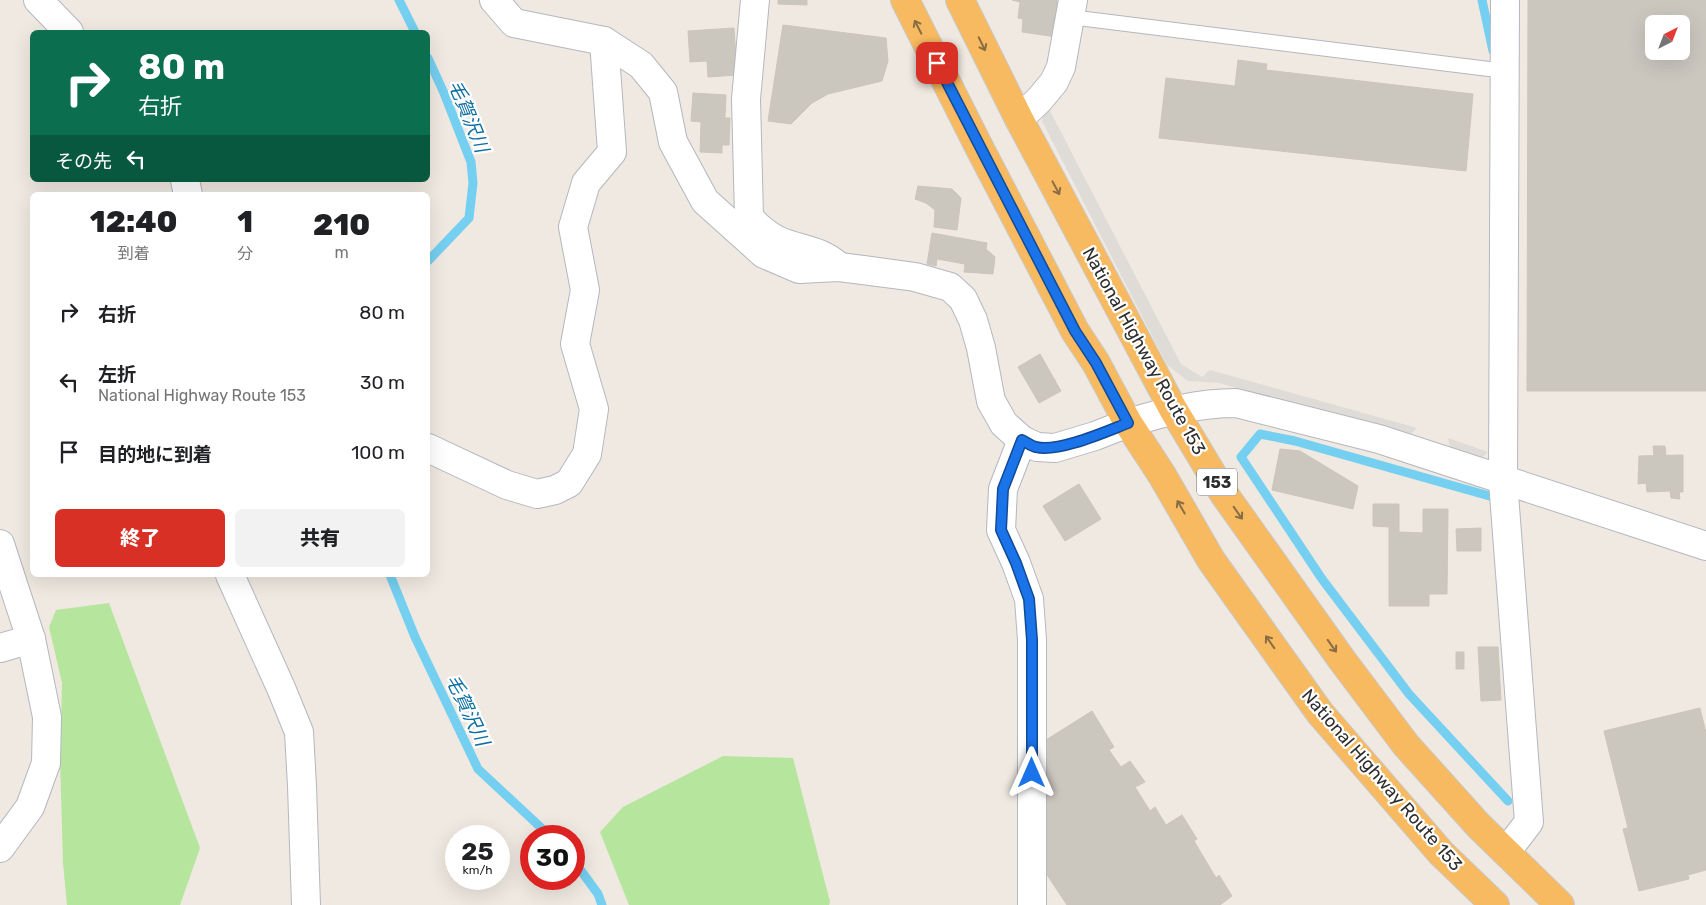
<!DOCTYPE html>
<html lang="ja">
<meta charset="utf-8">
<style>
:root{--surface:#fff;--page:#f2f2f2;--text:#202124;--muted:#757577;--accent:#d93025}
body{margin:0;font-family:Rubik,"Noto Sans JP",sans-serif;background:var(--page);color:var(--text);height:100vh;display:flex;flex-direction:column;font-size:19px;white-space:nowrap}
*{box-sizing:border-box;margin:0}
p{font-size:16px;color:var(--muted)}
.icon{flex:none;width:28px;height:28px;fill:none;stroke:currentColor;stroke-width:2;stroke-linecap:round;stroke-linejoin:round}
.map{position:relative;flex:1;overflow:hidden}
.panel{position:absolute;left:30px;top:192px;width:400px;height:385px;display:flex;flex-direction:column;background:var(--surface);border-radius:8px;box-shadow:0 5px 20px #0002}
.panel>*{flex:none}
.banner{position:absolute;left:30px;top:30px;width:400px;height:152px;border-radius:8px;box-shadow:0 5px 20px #0002;background:#0b6e4f;color:#fff;overflow:hidden}
.needle{width:32px;rotate:42deg}
.tools{position:absolute;left:1645px;top:15px;display:grid;gap:10px}
.tools a{display:grid;place-items:center;width:45px;height:45px;border-radius:8px;background:var(--surface);box-shadow:0 5px 20px #0002;font-size:25px}
.speed{position:absolute;left:445px;top:825px;display:flex;gap:10px;font-size:25px;font-weight:700;text-align:center}
.speed>*{display:grid;place-content:center;width:65px;height:65px;border-radius:50%;background:var(--surface);box-shadow:0 5px 20px #0002;line-height:1}
.speed small{font-size:12px;font-weight:400}
.speed .limit{border:8px solid #d22;background:#fff;color:#111}
.pin{position:absolute;display:grid;place-items:center;width:42px;height:42px;color:#fff;margin:-21px;border-radius:10px;box-shadow:0 2px 8px #0006}
.me{position:absolute;width:55px;margin:-28px;rotate:0deg;stroke-linejoin:round;filter:drop-shadow(0 0 4px #0008)}
.turn{display:flex;align-items:center;gap:18px;height:105px;padding:0 25px;font-size:22px}
.turn .icon{width:65px;height:65px;stroke-width:2.5}
.turn b{display:block;font-size:35px;line-height:42px}
.then{display:flex;align-items:center;height:48px;padding:0 25px;background:#0003;gap:10px;font-size:19px}
.eta{display:flex;justify-content:space-evenly;align-items:center;height:85px;text-align:center}
.eta b{font-size:30px;font-weight:800;line-height:35px}
.action{display:flex;gap:10px;margin-top:auto;padding:10px 25px}
.action a{flex:1;height:58px;border-radius:8px;background:var(--accent);color:#fff;font-size:20px;font-weight:800;line-height:58px;text-align:center}
.action a+a{background:var(--page);color:var(--text)}
ul{padding:0;list-style:none}
li{display:flex;align-items:center;gap:15px;height:70px;padding:0 25px}
li div{flex:1}
li b{display:block;font-size:19px}
li em{font-style:normal}
.map>svg:first-child{display:block}
.green{fill:#b6e59e}
.plaza{fill:#dfdcd8}
.lines{fill:none;stroke-linecap:round;stroke-linejoin:round}
.stream{stroke:#75cff0;stroke-width:9}
.building{fill:#cbc7bf;stroke:#cbc5ba;fill-rule:evenodd}
.service-casing{stroke:#b4b7c1;stroke-width:16}
.minor-casing{stroke:#b4b7c1;stroke-width:30}
.tertiary-casing{stroke:#b4b7c1;stroke-width:30}
.trunk-casing{stroke:#c9c9c9;stroke-width:30}
.service{stroke:#fff;stroke-width:14}
.minor{stroke:#fff;stroke-width:28}
.tertiary{stroke:#fff;stroke-width:28}
.trunk{stroke:#f8ba60;stroke-width:28}
.oneway{stroke:#896d44}
.route-casing{stroke:#114b97;stroke-width:12}
.route{stroke:#1a73e8;stroke-width:9}
.labels{text-anchor:middle;stroke-width:4.5;stroke-linejoin:round;paint-order:stroke}
.shield{fill:#fff;stroke:#6d6d6d;stroke-width:1}
.shield-label{font-size:16px;font-weight:bold;fill:#2e2e2e}
.street-label{font-size:18px;fill:#2e2e2e;stroke:#fff}
.water-label{font-size:19px;font-style:italic;fill:#0d6fa3;stroke:#fff}
</style>
<div class="map">
<svg width="1706" height="905" viewBox="0 0 1706 905">
<rect width="100%" height="100%" fill="#efe9e1"/>
<!-- green -->
<g class="green">
<polygon points="109,603 200,848 180,905 67,905 63,863 60,758 62,683 49,627 56,610"/>
<polygon points="723,756 793,758 830,902 829,905 629,905 600,832 623,807"/>
</g>
<!-- plaza -->
<g class="plaza">
<polygon points="1048,107 1181,364 1202,377 1210,370 1417,428 1409,436 1219,383 1188,381 1167,365 1042,121 1043,115"/>
<polygon points="1448,438 1488,452 1480,459 1450,449"/>
</g>
<g class="lines">
<!-- stream -->
<g class="stream">
<polyline points="399,0 415,32"/>
<polyline points="1482,0 1493,51"/>
<polyline points="428,58 444,93 471,162 473,183 469,218 428,261"/>
<polyline points="1493,489 1493,497 1295,441 1260,434 1241,457 1322,579 1409,694 1508,801"/>
<polyline points="390,575 415,637 478,769 550,836"/>
<polyline points="574,861 598,894 602,905"/>
</g>
</g>
<!-- building -->
<g class="building">
<polygon points="778,0 807,0 807,5 778,4"/>
<polygon points="1012,0 1057,0 1057,5 1061,6 1057,37 1022,32 1023,19 1018,18 1020,2"/>
<path d="M1528 0H1706V391H1527ZM1654 24H1681V51H1654Z"/>
<polygon points="783,25 886,38 888,61 882,81 828,94 812,103 791,124 768,121"/>
<polygon points="734,28 737,75 708,77 707,61 690,62 688,31"/>
<polygon points="1238,60 1267,64 1266,70 1473,94 1466,171 1159,138 1166,78 1235,86"/>
<polygon points="693,93 726,95 725,118 730,118 729,145 722,145 722,153 700,152 701,122 691,121"/>
<polygon points="918,186 952,189 961,198 957,230 934,227 935,210 926,203 915,199"/>
<polygon points="932,233 987,243 986,249 995,257 993,274 964,272 965,264 937,259 936,266 927,264"/>
<polygon points="1040,354 1061,391 1039,403 1018,367"/>
<polygon points="1653,446 1665,446 1666,456 1654,456"/>
<polygon points="1280,449 1300,451 1358,486 1353,509 1272,490"/>
<polygon points="1683,455 1683,492 1679,492 1680,499 1671,498 1670,491 1647,492 1646,483 1638,484 1639,456"/>
<polygon points="1079,484 1101,519 1065,541 1043,506"/>
<polygon points="1373,504 1399,504 1399,532 1423,533 1423,509 1448,509 1447,594 1429,594 1429,606 1389,606 1389,527 1373,526"/>
<polygon points="1481,528 1481,551 1457,551 1456,529"/>
<polygon points="1478,647 1498,647 1501,700 1481,701"/>
<rect x="1456" y="652" width="8" height="17"/>
<polygon points="1700,708 1706,733 1706,870 1688,875 1689,879 1639,891 1623,829 1628,828 1604,731"/>
<polygon points="1092,711 1114,747 1109,750 1121,767 1130,761 1145,782 1135,787 1150,811 1155,807 1166,825 1182,815 1197,839 1194,841 1216,878 1219,875 1232,896 1220,905 1067,905 1047,875 1046,740"/>
</g>
<g class="lines">
<!-- service casing -->
<g class="service-casing">
<polyline id="service" points="1070,17 1505,71"/>
</g>
<!-- minor casing -->
<g class="minor-casing">
<g id="minor">
<polyline points="38,0 69,32"/>
<polyline points="494,0 514,23 604,41 641,65 663,92 673,142 705,201 764,254 799,269 839,267 863,270 915,277 950,287 963,299 973,320 981,348 991,401 1004,424 1022,440 1037,447 1055,448 1095,436 1128,423"/>
<path d="M755 0 746 99 749 217C757 227 766 234 777 240 798 250 820 249 838 266"/>
<polyline points="1505,0 1503,481 1529,822 1506,852"/>
<polyline points="1019,119 1039,100 1054,82 1061,67 1073,0"/>
<polyline points="185,180 188,195"/>
<polyline points="1022,440 1003,489 1001,530 1016,563 1029,599 1032,640 1032,905"/>
<polyline points="428,448 507,485 537,494 555,490 569,483 587,454 594,409 575,344 585,290 573,227 586,183 612,152 604,41"/>
<polyline points="0,544 31,639 47,717 46,763 30,807 0,848"/>
<polyline points="230,575 281,688 299,732 302,786 306,905"/>
<polyline points="0,648 31,639"/>
</g>
</g>
<!-- tertiary casing -->
<g class="tertiary-casing">
<path id="tertiary" d="M1128 423C1165 412 1197 403 1236 403L1379 439 1706 546"/>
</g>
<!-- trunk casing -->
<g class="trunk-casing">
<g id="trunk">
<polyline points="905,0 978,145 1075,331 1096,363 1128,423 1162,475 1211,560 1320,713 1441,853 1495,905"/>
<polyline points="960,0 1019,119 1173,409 1224,494 1342,660 1406,745 1478,825 1560,905"/>
</g>
</g>
<!-- service -->
<use href="#service" class="service"/>
<!-- minor -->
<use href="#minor" class="minor"/>
<!-- tertiary -->
<use href="#tertiary" class="tertiary"/>
<!-- trunk -->
<use href="#trunk" class="trunk"/>
</g>
<!-- one-way arrows -->
<defs><path id="oneway-shaft" d="M-6 0H5M1.5-3L5.5 0L1.5 3" fill="none" stroke-width="1.6" stroke-linecap="round" stroke-linejoin="round" transform="scale(1.25)"/></defs>
<g class="oneway">
<use href="#oneway-shaft" transform="translate(918 27) rotate(-117)"/>
<use href="#oneway-shaft" transform="translate(982 44) rotate(64)"/>
<use href="#oneway-shaft" transform="translate(1056 188) rotate(62)"/>
<use href="#oneway-shaft" transform="translate(1181 507) rotate(-120)"/>
<use href="#oneway-shaft" transform="translate(1238 513) rotate(55)"/>
<use href="#oneway-shaft" transform="translate(1270 642) rotate(-125)"/>
<use href="#oneway-shaft" transform="translate(1332 646) rotate(55)"/>
</g>
<g class="lines">
<!-- route casing -->
<g class="route-casing">
<path id="route" d="M937 63 1075 331 1096 363 1128 423C1107 431 1058 453 1036 447 1031 446 1026 442 1022 440L1003 489 1001 530 1016 563 1029 599 1032 640V773"/>
</g>
<!-- route -->
<use href="#route" class="route"/>
</g>
<g class="labels">
<!-- shield labels -->
<rect class="shield" x="1197" y="468.5" width="40" height="27" rx="4"/>
<g class="shield-label">
<text x="1217" y="488">153</text>
</g>
<!-- street labels -->
<g class="street-label">
<text transform="translate(1144 351) rotate(61)" y="6">National Highway Route 153</text>
<text transform="translate(1382 780) rotate(49)" y="6">National Highway Route 153</text>
</g>
<!-- water labels -->
<g class="water-label">
<text transform="translate(469 116) rotate(68)" y="7">毛賀沢川</text>
<text transform="translate(468 710) rotate(65)" y="7">毛賀沢川</text>
</g>
</g>
</svg>
<div class="tools">
<a><svg class="needle" viewBox="-14 -14 28 28"><path d="M0-13l5 13h-10z" fill="#e53935"/><path d="M0 13l5-13h-10z" fill="#757577"/></svg></a>
</div>
<div class="speed"><div>25<small>km/h</small></div><div class="limit">30</div></div>
<div class="pin" style="left:937px;top:63px;background:#d93025"><svg class="icon" aria-label="arrive" viewBox="0 0 24 24"><path d="M6 21V4h12l-3 4 3 4H6"/></svg></div>
<svg class="me" style="left:1032px;top:773px" viewBox="-20 -20 40 40"><path d="M0-17L14 15 0 8-14 15z" fill="#1a73e8" stroke="#fff" stroke-width="4"/></svg>
<div class="banner">
<div class="turn"><svg class="icon" aria-label="right" viewBox="0 0 24 24"><path d="M7 20v-9h11M14 6l5 5-5 5"/></svg><div><b>80 m</b>右折</div></div>
<div class="then">その先<svg class="icon" aria-label="left" viewBox="0 0 24 24"><path d="M17 20v-9H6M10 6l-5 5 5 5"/></svg></div>
</div>
<section class="panel">
<div class="eta">
<div><b>12:40</b><p>到着</p></div>
<div><b>1</b><p>分</p></div>
<div><b>210</b><p>m</p></div>
</div>
<ul>
<li><svg class="icon" aria-label="right" viewBox="0 0 24 24"><path d="M7 20v-9h11M14 6l5 5-5 5"/></svg><div><b>右折</b></div><em>80 m</em></li>
<li><svg class="icon" aria-label="left" viewBox="0 0 24 24"><path d="M17 20v-9H6M10 6l-5 5 5 5"/></svg><div><b>左折</b><p>National Highway Route 153</p></div><em>30 m</em></li>
<li><svg class="icon" aria-label="arrive" viewBox="0 0 24 24"><path d="M6 21V4h12l-3 4 3 4H6"/></svg><div><b>目的地に到着</b></div><em>100 m</em></li>
</ul>
<div class="action"><a>終了</a><a>共有</a></div>
</section>
</div>
